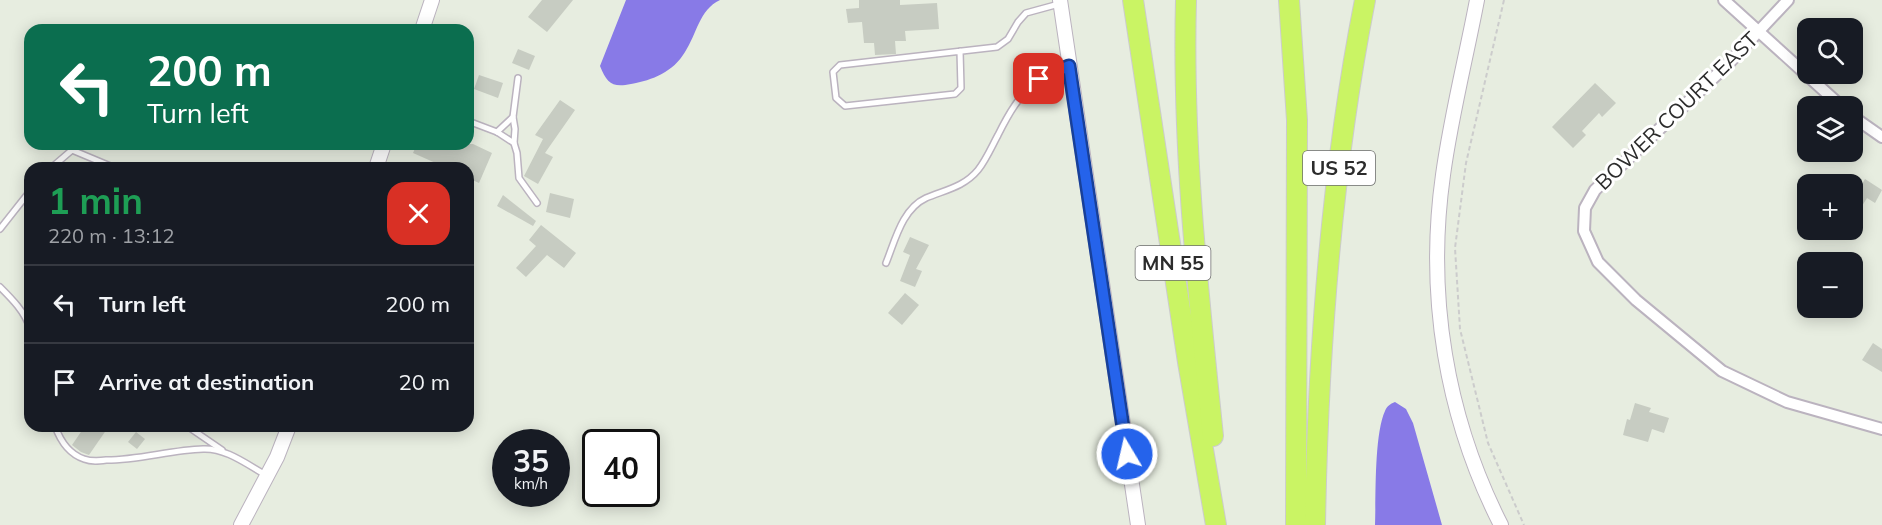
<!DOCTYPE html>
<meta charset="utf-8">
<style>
:root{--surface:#171b24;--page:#20242c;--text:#f1f3f6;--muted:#9ea1a6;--line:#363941}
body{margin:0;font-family:Mulish,sans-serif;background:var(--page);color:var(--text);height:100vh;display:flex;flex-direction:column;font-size:22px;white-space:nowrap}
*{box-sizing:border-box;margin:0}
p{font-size:20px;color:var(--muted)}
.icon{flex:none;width:33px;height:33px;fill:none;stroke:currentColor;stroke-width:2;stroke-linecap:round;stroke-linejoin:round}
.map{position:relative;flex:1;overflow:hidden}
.details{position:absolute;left:24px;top:162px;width:450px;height:270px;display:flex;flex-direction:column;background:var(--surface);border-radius:18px;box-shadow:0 3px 15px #0003}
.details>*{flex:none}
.top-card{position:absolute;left:24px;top:24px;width:450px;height:126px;border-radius:18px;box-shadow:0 3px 15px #0003;background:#0b6e4f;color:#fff;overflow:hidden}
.buttons{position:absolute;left:1797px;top:18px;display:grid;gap:12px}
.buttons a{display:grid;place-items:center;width:66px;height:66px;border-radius:12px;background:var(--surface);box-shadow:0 3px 15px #0003;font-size:30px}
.speed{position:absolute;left:492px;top:429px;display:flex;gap:12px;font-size:30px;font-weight:700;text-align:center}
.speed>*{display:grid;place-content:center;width:78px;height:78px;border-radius:50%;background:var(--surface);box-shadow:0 3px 15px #0003;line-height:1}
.speed small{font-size:15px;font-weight:400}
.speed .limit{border:3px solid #111;border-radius:9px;background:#fff;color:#111}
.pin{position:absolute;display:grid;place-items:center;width:51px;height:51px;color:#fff;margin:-26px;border-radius:12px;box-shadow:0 3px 9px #0006}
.me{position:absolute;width:66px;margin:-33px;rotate:351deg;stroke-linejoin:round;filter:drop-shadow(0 0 4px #0008)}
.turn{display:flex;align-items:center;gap:21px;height:126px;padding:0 24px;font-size:27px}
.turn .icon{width:78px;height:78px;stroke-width:2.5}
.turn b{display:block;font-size:42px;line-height:51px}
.round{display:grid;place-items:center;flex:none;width:63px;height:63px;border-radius:18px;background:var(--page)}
.summary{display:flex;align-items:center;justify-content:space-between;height:102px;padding:0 24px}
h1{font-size:36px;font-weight:700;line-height:45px;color:#1e9e55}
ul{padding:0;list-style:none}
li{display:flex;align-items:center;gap:18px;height:78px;padding:0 24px;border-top:2px solid var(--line)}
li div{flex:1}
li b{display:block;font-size:22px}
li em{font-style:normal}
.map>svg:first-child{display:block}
.water{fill:#887ae7}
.building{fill:#c7ccc2}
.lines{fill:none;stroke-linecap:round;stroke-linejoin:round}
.service-casing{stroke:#bbb3bf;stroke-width:8}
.minor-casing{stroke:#bbb3bf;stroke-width:14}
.tertiary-casing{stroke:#bbb3bf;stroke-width:16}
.motorway-casing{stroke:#ccc;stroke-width:22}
.path{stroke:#ccc;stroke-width:2;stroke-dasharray:4.5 3;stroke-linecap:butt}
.service{stroke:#fff;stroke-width:5}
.minor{stroke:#fff;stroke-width:10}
.tertiary{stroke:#fff;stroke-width:14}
.motorway{stroke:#caf464;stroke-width:20}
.route-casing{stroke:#184099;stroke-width:15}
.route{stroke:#2563eb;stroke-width:10}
.labels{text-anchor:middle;stroke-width:6;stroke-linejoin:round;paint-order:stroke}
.shield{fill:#fff;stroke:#6b6b6b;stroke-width:1.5}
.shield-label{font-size:20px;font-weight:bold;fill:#2c2c2c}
.street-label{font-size:21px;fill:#2c2c2c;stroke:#fff}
</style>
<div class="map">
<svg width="1882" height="525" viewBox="0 0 1882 525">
<rect width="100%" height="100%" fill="#e7ede0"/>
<!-- water -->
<g class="water">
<path d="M626 0H720C699 10 697 34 685 52 673 72 653 80 631 84 612 88 607 83 600 66Z"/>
<path d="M1395 402 1406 409 1413 423 1442 525H1375C1376 497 1374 435 1385 411 1387 406 1390 404 1395 402Z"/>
</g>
<!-- building -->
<g class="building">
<polygon points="542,0 573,0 547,32 528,17"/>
<polygon points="859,0 900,0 900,5 937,3 939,29 905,31 906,41 895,41 896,54 875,55 874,43 864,43 862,22 848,23 846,9 859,8"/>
<polygon points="518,49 535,56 529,70 512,63"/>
<polygon points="479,75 503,83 498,98 474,89"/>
<polygon points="1595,83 1616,103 1602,117 1599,113 1582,131 1586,135 1573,148 1552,127"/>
<polygon points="560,100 575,110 545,153 553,157 538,184 524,176 543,139 535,135"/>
<polygon points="417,144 473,144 492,153 479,183 468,178 468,168 447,168 413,153"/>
<polygon points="1865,179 1882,190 1875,203 1867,198 1852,222 1852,190 1856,183 1861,186"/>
<polygon points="550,193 574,199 570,218 546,212"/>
<polygon points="503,195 536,221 533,226 497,206"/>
<polygon points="541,225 576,253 564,268 547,255 526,277 516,268 536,246 529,240"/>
<polygon points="910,237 929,245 916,269 922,271 915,287 900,281 910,255 903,252"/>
<polygon points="905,293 919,305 902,325 888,313"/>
<polygon points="1873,343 1882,349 1882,372 1862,360"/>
<polygon points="1635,403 1651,408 1649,412 1669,418 1664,433 1652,429 1648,442 1623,435 1627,419 1630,420"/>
<polygon points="85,426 109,426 89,455 81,452 72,445"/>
<polygon points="136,432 145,439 137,449 128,442"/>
</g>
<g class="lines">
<!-- service casing -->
<g class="service-casing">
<g id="service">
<polyline points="960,51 961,88 955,94 845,106 836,98 833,72 840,65 997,47 1008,39 1018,22 1026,13 1059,4"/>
<polyline points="513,117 515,129 514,143"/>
<polyline points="468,121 497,132 514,143 517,153 519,178 537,203"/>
<polyline points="497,132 513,117 518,78"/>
<polyline points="51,168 72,150 115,168"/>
<polyline points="0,229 30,191"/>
<path d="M886 263C895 241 902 209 926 198 945 190 964 187 978 170 986 160 992 146 998 135 1008 115 1020 93 1039 80 1047 74 1058 71 1068 67"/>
<path d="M0 287C13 300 24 311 30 328"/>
<path d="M55 426C60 440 69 454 84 459 92 462 99 461 107 460 139 460 171 450 203 449 226 448 246 464 266 475"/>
<polyline points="187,426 222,450"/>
</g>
</g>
<!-- minor casing -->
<g class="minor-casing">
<g id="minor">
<polyline points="1724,0 1841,106"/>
<polyline points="1788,0 1728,64 1595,190 1585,208 1584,231 1598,262 1636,300 1722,371 1787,402 1882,429"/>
<polyline points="1852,116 1882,137"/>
</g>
</g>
<!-- tertiary casing -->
<g class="tertiary-casing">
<g id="tertiary">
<polyline points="1060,0 1138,525"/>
<path d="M1477 0C1466 58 1451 116 1443 175 1426 295 1446 417 1501 525"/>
<polyline points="422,30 432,0"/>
<polyline points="376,168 384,144"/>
<polyline points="241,525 277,457 289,426"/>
</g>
</g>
<!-- motorway casing -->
<g class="motorway-casing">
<g id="motorway">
<polyline points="1133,0 1188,362 1216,525"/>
<path d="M1186 0C1182 146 1198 291 1213 436"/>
<polyline points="1289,0 1297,120 1296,525"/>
<path d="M1315 525C1318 350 1331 172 1365 0"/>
</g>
</g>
<!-- path -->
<polyline class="path" points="1504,0 1466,163 1455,248 1460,329 1488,443 1524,525"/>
<!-- service -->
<use href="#service" class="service"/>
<!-- minor -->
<use href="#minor" class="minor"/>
<!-- tertiary -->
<use href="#tertiary" class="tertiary"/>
<!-- motorway -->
<use href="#motorway" class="motorway"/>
</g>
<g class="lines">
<!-- route casing -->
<g class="route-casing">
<polyline id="route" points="1039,79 1069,66 1127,454"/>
</g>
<!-- route -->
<use href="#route" class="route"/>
</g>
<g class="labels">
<!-- shield labels -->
<g class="shield">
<rect x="1303" y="151" width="72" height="34" rx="4.5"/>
<rect x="1135.5" y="246" width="75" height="34" rx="4.5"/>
</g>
<g class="shield-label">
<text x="1339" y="175">US 52</text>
<text x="1173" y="270">MN 55</text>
</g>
<!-- street labels -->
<g class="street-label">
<text transform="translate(1677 111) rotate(-44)" y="7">BOWER COURT EAST</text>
</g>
</g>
</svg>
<div class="buttons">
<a><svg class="icon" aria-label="search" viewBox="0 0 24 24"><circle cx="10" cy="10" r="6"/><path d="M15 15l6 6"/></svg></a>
<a><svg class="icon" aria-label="layers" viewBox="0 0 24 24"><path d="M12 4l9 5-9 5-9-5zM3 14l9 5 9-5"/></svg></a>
<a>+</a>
<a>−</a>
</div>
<div class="speed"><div>35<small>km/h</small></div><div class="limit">40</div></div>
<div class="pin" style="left:1039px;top:79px;background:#d93025"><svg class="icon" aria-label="arrive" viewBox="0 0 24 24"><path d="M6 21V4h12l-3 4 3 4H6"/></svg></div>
<svg class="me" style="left:1127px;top:454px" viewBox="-20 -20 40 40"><circle r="17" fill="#2563eb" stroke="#fff" stroke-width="3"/><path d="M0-11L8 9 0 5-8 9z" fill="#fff"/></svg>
<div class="top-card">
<div class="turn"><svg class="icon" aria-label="left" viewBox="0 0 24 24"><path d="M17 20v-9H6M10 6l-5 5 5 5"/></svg><div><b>200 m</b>Turn left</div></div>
</div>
<section class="details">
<div class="summary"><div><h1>1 min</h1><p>220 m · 13:12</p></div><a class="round" style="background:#d93025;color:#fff"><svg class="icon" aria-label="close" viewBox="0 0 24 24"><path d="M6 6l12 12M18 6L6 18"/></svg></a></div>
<ul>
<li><svg class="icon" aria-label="left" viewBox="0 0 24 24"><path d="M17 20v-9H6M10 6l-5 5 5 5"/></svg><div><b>Turn left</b></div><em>200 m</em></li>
<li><svg class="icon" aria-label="arrive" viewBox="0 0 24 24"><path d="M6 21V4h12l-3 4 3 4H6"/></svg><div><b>Arrive at destination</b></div><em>20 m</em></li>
</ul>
</section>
</div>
